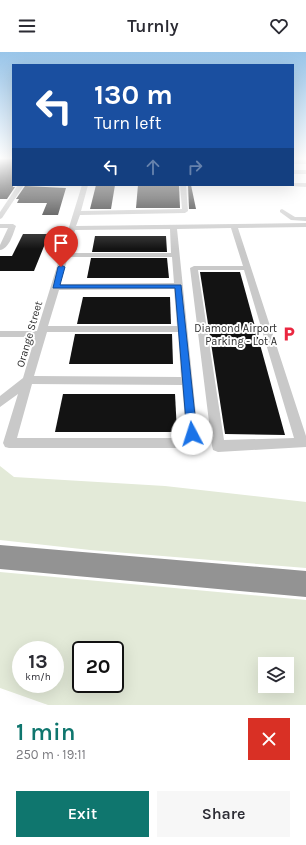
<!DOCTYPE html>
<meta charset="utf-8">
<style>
:root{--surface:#fff;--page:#f7f7f7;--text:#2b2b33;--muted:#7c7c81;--accent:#0f766e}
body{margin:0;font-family:Karla,sans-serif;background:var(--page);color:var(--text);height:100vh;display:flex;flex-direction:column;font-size:15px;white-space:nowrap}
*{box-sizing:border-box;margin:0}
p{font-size:13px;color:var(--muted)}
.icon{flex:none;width:22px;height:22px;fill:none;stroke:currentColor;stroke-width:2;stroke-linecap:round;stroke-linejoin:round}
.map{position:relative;height:653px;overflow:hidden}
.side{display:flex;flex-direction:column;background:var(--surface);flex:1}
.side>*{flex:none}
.guide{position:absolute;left:12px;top:12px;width:282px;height:122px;border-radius:0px;box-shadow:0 4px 16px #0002;background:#1a4fa0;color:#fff;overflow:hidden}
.buttons{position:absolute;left:258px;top:605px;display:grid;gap:8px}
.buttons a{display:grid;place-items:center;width:36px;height:36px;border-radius:0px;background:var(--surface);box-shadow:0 4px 16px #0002;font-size:20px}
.speed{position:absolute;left:12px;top:589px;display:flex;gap:8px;font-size:20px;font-weight:700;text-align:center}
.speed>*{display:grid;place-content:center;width:52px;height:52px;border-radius:50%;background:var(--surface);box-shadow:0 4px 16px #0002;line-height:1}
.speed small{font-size:10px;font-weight:400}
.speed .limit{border:2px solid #111;border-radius:6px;background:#fff;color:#111}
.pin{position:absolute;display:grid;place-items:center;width:34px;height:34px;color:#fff;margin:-41px -17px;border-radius:50% 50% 50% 0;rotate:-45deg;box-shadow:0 0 4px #0007}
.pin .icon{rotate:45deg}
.me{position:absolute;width:44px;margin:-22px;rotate:355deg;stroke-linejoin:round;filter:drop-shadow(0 0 3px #0008)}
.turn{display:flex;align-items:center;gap:14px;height:84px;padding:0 16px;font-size:18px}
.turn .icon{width:52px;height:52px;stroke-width:2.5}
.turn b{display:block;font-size:28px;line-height:34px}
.lanes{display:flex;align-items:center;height:38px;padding:0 16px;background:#0003;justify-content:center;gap:20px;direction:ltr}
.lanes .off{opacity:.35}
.round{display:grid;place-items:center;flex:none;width:42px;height:42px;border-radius:0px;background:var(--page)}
.summary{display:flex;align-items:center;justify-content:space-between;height:68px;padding:0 16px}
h1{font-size:24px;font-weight:600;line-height:30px;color:var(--accent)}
.action{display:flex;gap:8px;margin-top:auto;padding:8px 16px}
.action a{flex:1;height:46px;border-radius:0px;background:var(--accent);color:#fff;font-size:16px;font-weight:600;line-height:46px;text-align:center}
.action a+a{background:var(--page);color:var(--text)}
header{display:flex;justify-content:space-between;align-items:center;height:52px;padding:0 16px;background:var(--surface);font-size:18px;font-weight:600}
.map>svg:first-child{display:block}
.green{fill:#e3ead8;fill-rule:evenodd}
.building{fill:#131313}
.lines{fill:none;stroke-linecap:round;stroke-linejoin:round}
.minor{fill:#c9c9c9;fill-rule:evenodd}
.highway{fill:#939393;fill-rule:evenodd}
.route{fill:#1a73e8;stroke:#114b97}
.labels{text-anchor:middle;stroke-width:4;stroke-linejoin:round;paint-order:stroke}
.poi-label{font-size:11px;fill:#2c2c2c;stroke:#fff;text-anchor:end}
.street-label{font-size:11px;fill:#2c2c2c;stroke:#fff}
</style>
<header><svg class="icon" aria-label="menu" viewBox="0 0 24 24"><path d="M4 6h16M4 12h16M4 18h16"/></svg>Turnly<svg class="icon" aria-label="heart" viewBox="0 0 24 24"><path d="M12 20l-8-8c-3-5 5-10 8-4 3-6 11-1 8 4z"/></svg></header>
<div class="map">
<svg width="306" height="653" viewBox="0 0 306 653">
<rect width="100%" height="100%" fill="#fff"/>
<!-- green -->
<g class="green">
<polygon points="0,414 14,425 165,434 306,450 306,516 90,498 0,488"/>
<path d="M0 520 306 548V653H48L0 636ZM21 598H55V632H21ZM81 598H115V632H81ZM265 612H287V634H265Z"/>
</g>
<!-- building -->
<g class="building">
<polygon points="0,106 13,106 13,135 15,135 7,147 0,147"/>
<polygon points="96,133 115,133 111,157 90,157"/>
<polygon points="138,133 179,133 180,156 136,156"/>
<polygon points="188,133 191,133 196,157 189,157"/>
<polygon points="25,134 66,136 58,163 42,163 47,151 17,151 19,147 16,147"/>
<polygon points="23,182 49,182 34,219 0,219 0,204 12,204"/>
<polygon points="95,184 166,184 167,200 92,200"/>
<polygon points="91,206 167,206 169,226 87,226"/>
<polygon points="200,220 240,220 285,383 225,382"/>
<polygon points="83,245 170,245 171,272 77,272"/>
<polygon points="75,282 172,282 173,312 69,312"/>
<polygon points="63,342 175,342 177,380 55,380"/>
</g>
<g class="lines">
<!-- minor -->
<g class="minor">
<rect x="293" y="108" width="13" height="4"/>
<rect x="293" y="118" width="13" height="4"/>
<polygon points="293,131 306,131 306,135 291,134 290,133 293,133"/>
<polygon points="18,133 24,133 2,166 0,167 0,160"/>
<path d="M82 133H88L81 159 182 157 180 133H186L188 159 185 161 80 163 76 174 306 171V175L238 176 306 384V395L218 400 213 398 212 394 190 216 194 214H243L231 176 177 177 198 382C195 388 189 394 182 396H9L5 395 3 391 18 342 0 355V344L23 326 35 285H0V279H37ZM170 177 171 201H69L75 178ZM68 205H172L174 231 60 232ZM198 218H244L294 386 224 388ZM174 237 177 274H48L59 238ZM47 280H178L181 325 34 324ZM32 332 182 333 186 380 179 386H17Z"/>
<polygon points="282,157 295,165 306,165 306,169 291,168 280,160 280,158"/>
<path d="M0 172H13L16 174C13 182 9 197 0 198V193L8 176H0Z"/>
</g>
<!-- highway -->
<polygon class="highway" points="0,493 306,519 306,545 0,517"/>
</g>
<!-- sky -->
<linearGradient id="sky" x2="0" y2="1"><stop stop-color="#99c5e9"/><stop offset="0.54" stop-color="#fff"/><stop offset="1" stop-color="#fff" stop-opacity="0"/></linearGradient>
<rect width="306" height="197" fill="url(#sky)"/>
<!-- route -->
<polygon class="route" points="61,213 65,215 60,233 181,233 197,382 196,385 192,387 187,382 175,236 53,236 58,215"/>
<!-- icons -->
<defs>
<g id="parking-bare" transform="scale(1.2)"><path d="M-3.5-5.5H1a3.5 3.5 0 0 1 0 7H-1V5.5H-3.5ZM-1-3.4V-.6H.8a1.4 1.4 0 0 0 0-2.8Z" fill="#ea2740" stroke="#fff" stroke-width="2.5" paint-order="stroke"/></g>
</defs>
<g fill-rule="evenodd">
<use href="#parking-bare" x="289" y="282"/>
</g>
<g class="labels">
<!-- poi labels -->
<g class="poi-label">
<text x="277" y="280">Diamond Airport<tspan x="277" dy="13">Parking - Lot A</tspan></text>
</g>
<!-- street labels -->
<g class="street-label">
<text transform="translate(29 282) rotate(-74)" y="4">Orange Street</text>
</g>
</g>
</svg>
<div class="buttons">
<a><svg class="icon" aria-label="layers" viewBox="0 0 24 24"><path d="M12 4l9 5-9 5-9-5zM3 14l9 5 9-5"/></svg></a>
</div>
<div class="speed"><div>13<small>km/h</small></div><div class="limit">20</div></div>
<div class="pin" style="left:61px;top:215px;background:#d93025"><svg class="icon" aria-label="arrive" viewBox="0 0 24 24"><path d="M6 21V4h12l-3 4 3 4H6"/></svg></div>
<svg class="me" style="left:192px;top:382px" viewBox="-20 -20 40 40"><circle r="19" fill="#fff"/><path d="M0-13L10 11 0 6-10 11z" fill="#1a73e8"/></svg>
<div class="guide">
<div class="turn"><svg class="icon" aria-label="left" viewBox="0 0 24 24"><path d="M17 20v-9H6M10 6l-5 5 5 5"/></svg><div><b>130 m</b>Turn left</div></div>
<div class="lanes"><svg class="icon" aria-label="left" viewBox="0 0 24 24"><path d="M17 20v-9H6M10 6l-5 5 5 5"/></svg><svg class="icon off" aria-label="ahead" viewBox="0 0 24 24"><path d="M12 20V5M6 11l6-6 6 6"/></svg><svg class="icon off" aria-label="right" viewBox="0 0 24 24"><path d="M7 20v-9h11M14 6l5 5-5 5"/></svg></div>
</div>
</div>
<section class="side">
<div class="summary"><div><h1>1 min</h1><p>250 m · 19:11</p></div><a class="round" style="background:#d93025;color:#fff"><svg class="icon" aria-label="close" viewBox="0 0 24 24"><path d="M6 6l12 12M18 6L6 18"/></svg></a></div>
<div class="action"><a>Exit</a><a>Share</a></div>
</section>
